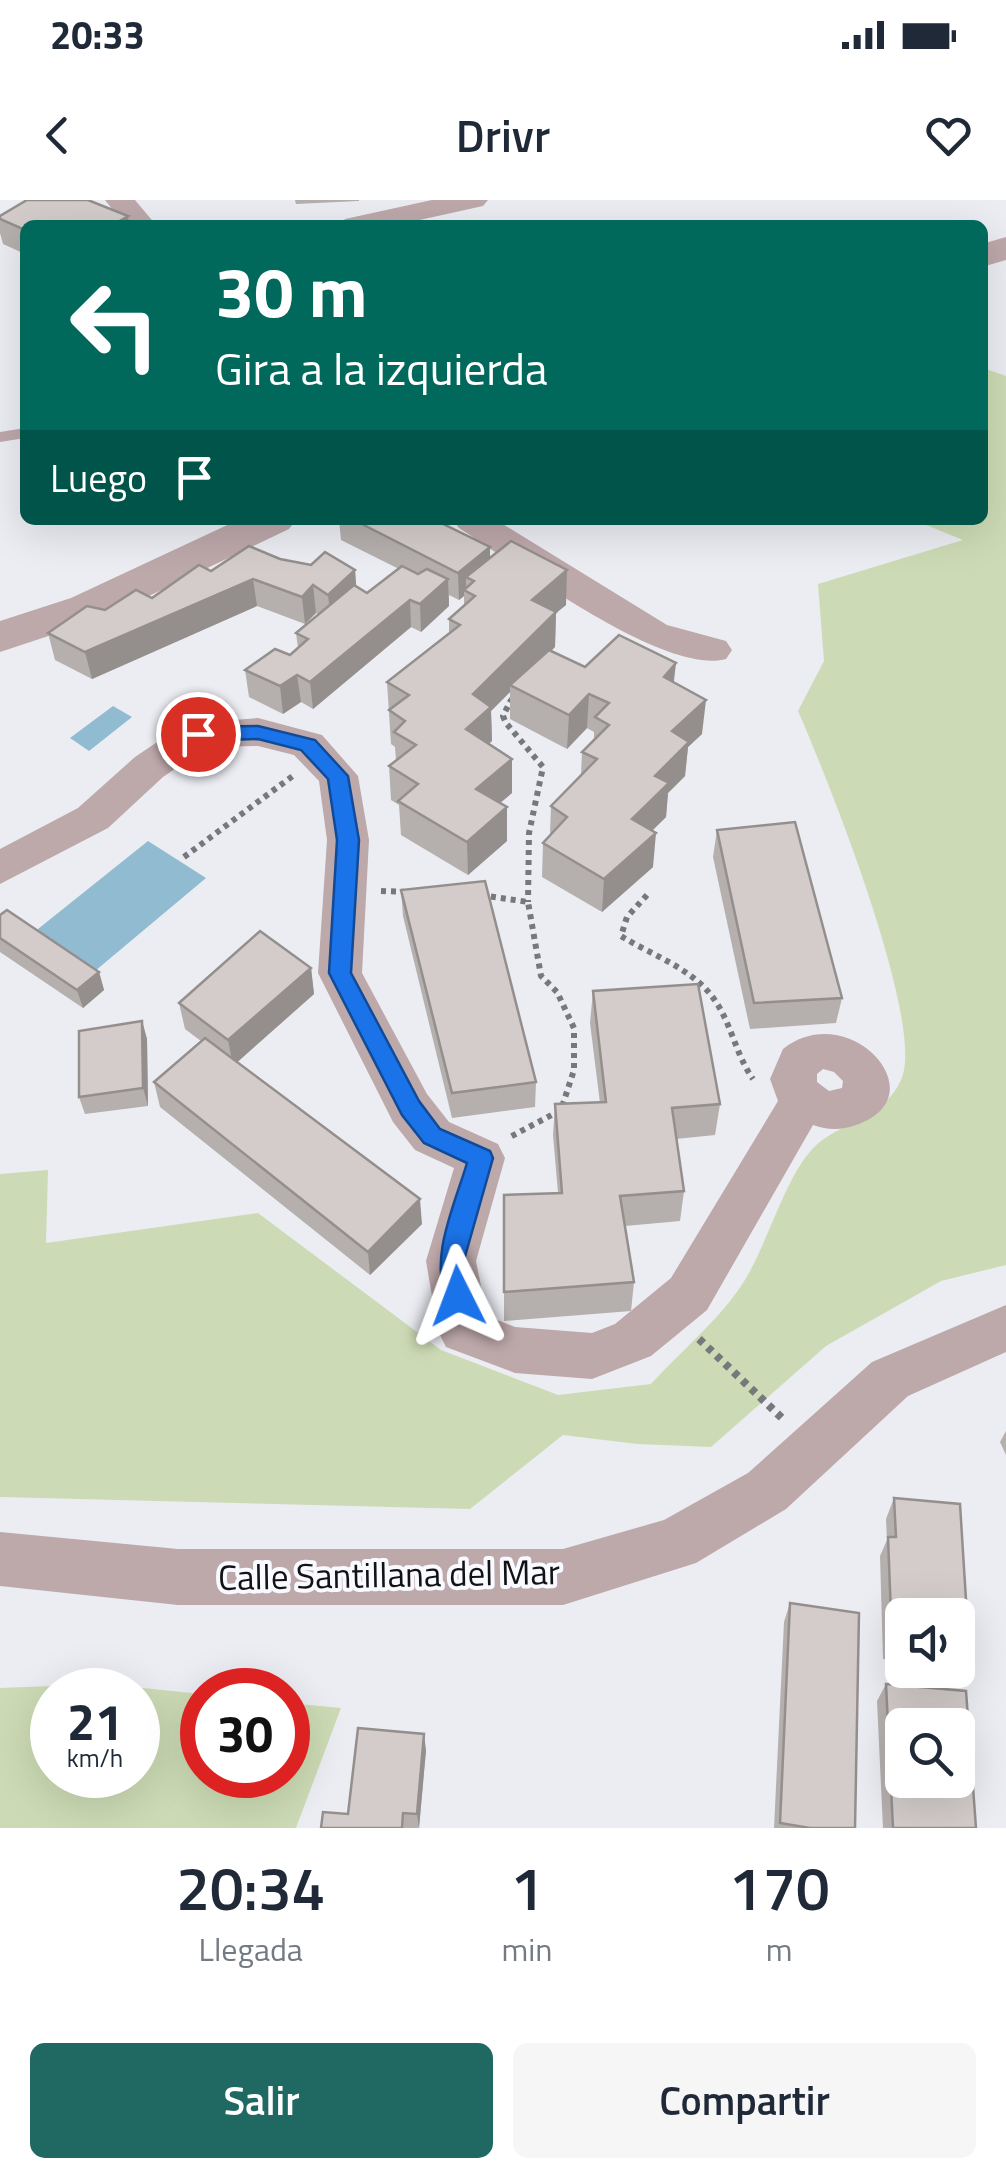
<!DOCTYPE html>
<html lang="es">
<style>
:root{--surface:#fff;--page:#f6f6f7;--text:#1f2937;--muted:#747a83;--accent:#1f6962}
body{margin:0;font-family:"Titillium Web",sans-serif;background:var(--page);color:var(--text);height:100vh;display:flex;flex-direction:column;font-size:38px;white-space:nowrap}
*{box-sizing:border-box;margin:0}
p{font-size:32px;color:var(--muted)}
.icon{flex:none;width:55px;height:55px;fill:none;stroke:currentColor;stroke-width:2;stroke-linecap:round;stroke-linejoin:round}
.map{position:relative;height:1628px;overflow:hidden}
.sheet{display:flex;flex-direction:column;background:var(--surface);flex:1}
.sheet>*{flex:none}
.top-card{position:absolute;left:20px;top:20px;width:968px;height:305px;border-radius:15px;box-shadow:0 10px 40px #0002;background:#00695c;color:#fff;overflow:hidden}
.fabs{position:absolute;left:885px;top:1398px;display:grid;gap:20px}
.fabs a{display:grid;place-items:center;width:90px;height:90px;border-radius:15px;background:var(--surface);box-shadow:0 10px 40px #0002;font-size:50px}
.speed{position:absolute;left:30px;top:1468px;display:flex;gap:20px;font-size:50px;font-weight:700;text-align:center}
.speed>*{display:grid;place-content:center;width:130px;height:130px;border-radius:50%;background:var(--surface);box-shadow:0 10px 40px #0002;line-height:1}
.speed small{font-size:25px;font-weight:400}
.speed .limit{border:15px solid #d22;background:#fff;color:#111}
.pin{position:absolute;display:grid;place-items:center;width:85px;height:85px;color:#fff;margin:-42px;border:5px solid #fff;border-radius:50%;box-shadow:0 2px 10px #0007}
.me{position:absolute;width:110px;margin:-55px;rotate:357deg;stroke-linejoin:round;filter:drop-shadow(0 0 8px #0008)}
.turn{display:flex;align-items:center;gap:35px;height:210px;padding:0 30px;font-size:45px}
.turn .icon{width:130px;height:130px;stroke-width:2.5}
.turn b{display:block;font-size:70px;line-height:85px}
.then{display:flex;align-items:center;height:95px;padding:0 30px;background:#0003;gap:20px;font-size:38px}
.eta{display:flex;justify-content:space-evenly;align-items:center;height:170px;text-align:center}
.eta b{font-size:60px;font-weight:600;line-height:70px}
.primary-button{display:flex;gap:20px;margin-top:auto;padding:20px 30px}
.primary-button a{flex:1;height:115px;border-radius:15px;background:var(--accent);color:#fff;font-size:40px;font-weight:600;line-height:115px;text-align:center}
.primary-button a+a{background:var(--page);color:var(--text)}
.status{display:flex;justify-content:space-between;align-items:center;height:70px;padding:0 50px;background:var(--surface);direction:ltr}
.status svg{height:28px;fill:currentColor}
header{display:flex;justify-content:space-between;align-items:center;height:130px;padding:0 30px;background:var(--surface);font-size:45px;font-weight:600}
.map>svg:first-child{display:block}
.green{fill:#ccdbb5;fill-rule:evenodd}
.water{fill:#90bbd0}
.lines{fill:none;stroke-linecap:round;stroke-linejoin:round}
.path-far1{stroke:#77787c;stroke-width:6;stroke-dasharray:5 5;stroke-linecap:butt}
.path{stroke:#77787c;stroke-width:8;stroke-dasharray:6 6;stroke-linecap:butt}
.service{fill:#bda8aa;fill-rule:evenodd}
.minor{fill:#bda8aa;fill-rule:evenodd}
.tertiary{fill:#bda8aa;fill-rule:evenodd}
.wall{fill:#b5afae}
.shaded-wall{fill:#948f8d}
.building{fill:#d3ccca;stroke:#948f8d;stroke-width:2.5;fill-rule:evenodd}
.route{fill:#1a73e8;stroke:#114b97;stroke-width:2.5}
.labels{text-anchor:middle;stroke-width:8;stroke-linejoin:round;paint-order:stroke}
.near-street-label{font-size:35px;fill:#121214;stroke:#f9faff}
</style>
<div class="status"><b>20:33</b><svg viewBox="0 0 49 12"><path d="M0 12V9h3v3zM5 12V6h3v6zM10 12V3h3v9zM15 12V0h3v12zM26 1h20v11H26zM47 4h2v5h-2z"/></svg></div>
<header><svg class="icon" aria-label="back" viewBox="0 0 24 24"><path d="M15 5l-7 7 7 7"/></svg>Drivr<svg class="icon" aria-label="heart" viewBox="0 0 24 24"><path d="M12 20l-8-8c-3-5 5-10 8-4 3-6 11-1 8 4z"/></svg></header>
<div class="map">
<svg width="1006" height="1628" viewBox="0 0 1006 1628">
<rect width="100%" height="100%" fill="#ebedf3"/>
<!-- green -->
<g class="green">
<path d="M983 168 1006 176V1065L941 1081 826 1146 711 1247 637 1244 563 1235 470 1309 0 1297V974L48 970 46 1043 258 1013 441 1150 558 1195 651 1184C679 1153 721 1118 743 1083 766 1047 783 985 808 954 834 921 882 922 901 880 927 825 825 572 798 511L824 461 818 384 963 340 914 320H982Z"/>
<path d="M103 1484 202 1494V1575H288V1503L341 1508 296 1628H0V1488ZM138 1490V1575H52V1490Z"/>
</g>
<!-- water -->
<g class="water">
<polygon points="113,506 132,517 89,551 70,538"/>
<polygon points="148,641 206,678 89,776 33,733"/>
</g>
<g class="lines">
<!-- path-far1 -->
<g class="path-far1">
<polyline points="500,494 511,500 503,516 506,523 543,567 529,633 528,702"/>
<polyline points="184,657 294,575"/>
<polyline points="381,691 409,692"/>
<polyline points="481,695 528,702 541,776 557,792 574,828 574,870 561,910 510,937"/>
<path d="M647 695 627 717 621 736C653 756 695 769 716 802 732 826 736 855 753 879"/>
</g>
<!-- path -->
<polyline class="path" points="699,1139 784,1220"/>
<!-- service -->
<polygon class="service" points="25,228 25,238 0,242 0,232"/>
<!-- minor -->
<g class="minor">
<polygon points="105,0 135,0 156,25 125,25"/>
<polygon points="432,0 488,0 483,6 397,25 340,25 345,19"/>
<path d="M453 320H496L667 425 726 441 732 450 726 459C664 476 514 363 459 328Z"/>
<path d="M258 518 322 535 358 576 369 640 362 773 427 894 449 922 498 944 505 958 476 1061 487 1116 515 1127 592 1133 615 1124 671 1078 778 901 770 879 783 849C848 797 938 894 859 924 842 930 830 931 813 925L707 1110 651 1156 592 1179 515 1173 446 1147 438 1131 426 1061 454 968 415 950 393 922 318 773 327 640 319 581 294 555 258 546 207 547 163 577 108 628 0 684V649L78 608 135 557 184 524ZM823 869 834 872 843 881 842 888 829 891 817 882V874Z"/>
<polygon points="1006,1105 1006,1152 908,1196 786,1309 696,1363 563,1405 178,1405 0,1386 0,1332 178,1349 563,1349 664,1320 748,1273 872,1162"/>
</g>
<!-- tertiary -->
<g class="tertiary">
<polygon points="1006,37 1006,60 982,67 982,44"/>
<polygon points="238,320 296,320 289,329 103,418 0,452 0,421 71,398"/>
</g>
</g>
<!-- wall -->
<g class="wall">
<polygon points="295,0 359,0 359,1 296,4"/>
<polygon points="0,16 25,25 25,54 3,44 0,33"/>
<polygon points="339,320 435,320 490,347 490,358 566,405 556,413 555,447 551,451 585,467 674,482 702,534 688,547 685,576 668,593 666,617 652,631 653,667 602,712 542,677 543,643 550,635 551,606 581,575 582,552 594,540 594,532 587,528 567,549 510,519 510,492 491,511 492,541 488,544 512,593 500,603 507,607 507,641 468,675 401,635 399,605 391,600 389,566 396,561 395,547 391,544 387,482 449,433 449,419 464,405 464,396 459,400 449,395 449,406 421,432 411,427 313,509 301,502 283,514 249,497 245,470 290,455 298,448 296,433 318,414 316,413 305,424 257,406 92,479 55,460 48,433 152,398 211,371 280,359 311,365 355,370 356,386 367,393 399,369 341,340"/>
<polygon points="717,630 842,798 836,823 750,829 713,657"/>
<polygon points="401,690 536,882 535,907 452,918 403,716"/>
<polygon points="0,715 99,772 104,790 83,808 0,752"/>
<polygon points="311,768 314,794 237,862 422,1024 370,1075 160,907 154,882 201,841 185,829 179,803"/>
<polygon points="593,791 720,904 715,935 676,939 684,991 680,1021 625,1026 634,1082 631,1111 504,1121 504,995 558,993 553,935 555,904 600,903 590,823"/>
<polygon points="142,821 147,839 148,906 85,914 79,897"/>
<polygon points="1006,1231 1006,1255 1000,1242"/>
<polygon points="894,1298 960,1304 969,1448 958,1466 958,1415 902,1415 902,1461 883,1459 880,1356 887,1340 886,1319"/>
<polygon points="790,1403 855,1628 774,1628 784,1422"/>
<polygon points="886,1484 976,1628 883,1628 877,1501"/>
<polygon points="426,1550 419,1628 321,1628 348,1614"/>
</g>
<!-- shaded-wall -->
<g class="shaded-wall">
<polygon points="128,16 129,25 113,25"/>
<polygon points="490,347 490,374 474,381 466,377 466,391 464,390 464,396 459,400 458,373"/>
<polygon points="355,370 357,397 331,422 328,395"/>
<polygon points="567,370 566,405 556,413 555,447 515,487 510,485 510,492 491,511 492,541 466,563 466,529 473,494 532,400"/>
<polygon points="253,379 257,406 92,479 85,452"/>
<polygon points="448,379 449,406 421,432 420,404"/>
<polygon points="313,385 316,413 305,424 302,397"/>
<polygon points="410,400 411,427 313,509 310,482"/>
<polygon points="676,463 672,498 664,477"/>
<polygon points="297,475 301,502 283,514 280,486"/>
<polygon points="589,494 587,528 567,549 569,515"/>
<polygon points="706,500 702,534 688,547 685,576 668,593 666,617 629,653 632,619 655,576 672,531"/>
<polygon points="512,559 512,593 476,623 476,589"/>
<polygon points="507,607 507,641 468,675 467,642"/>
<polygon points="656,633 653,667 602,712 604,679"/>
<polygon points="311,768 314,794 233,866 228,840"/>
<polygon points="99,772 104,790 83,808 77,790"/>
<polygon points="142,821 147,839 148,906 143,888"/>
<polygon points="420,999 422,1024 370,1075 368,1052"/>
<polygon points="424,1534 426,1550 419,1628 417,1614"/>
</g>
<!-- building -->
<g class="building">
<polygon points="27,0 88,0 128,16 113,25 25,25 25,30 0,19 0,16"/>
<polygon points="354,320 435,320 490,347 458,373"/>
<polygon points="511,341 567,370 532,400 556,412 473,494 491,507 466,529 512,559 476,589 507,607 467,642 398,601 418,584 389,566 416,545 394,532 405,521 389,510 409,495 387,482 460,425 449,419 475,396 464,390 474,381 466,377"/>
<polygon points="249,346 280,359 311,365 325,352 355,370 328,395 313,385 302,397 253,379 85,452 48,433 87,406 105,410 136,390 152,398 199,365 211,371"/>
<polygon points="402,366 418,374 427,369 448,379 420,404 410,400 310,482 297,475 280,486 245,470 275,449 290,455 308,439 296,433 354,385 367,393"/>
<polygon points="619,435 676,463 664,477 706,500 672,531 689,542 655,576 669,583 632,619 656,633 604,679 543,643 567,617 551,606 597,559 582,552 609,525 595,517 609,503 589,494 569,515 510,485 549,450 585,467"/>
<polygon points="795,622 842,798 754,803 717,630"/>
<polygon points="485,681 536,882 452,893 401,690"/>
<polygon points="7,710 99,772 77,790 0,738 0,715"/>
<polygon points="260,731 311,768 228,840 179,803"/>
<polygon points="698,784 720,904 672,908 684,991 620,996 634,1082 504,1092 504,995 562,993 555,904 606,902 593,791"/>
<polygon points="142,821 143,888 79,897 79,831"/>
<polygon points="205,838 420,999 368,1052 154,882"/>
<polygon points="894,1298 960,1304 969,1448 958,1447 958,1415 902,1415 902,1442 892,1441 888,1337 896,1337"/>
<polygon points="790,1403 859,1413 855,1628 810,1628 780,1623"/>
<path d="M886 1484 966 1491 976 1628H893ZM902 1525H958V1580H902Z"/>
<polygon points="358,1528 424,1534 417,1614 403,1613 402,1628 321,1628 323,1612 348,1614"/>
</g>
<!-- route -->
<path class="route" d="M258 526 315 540 348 576 359 640 351 773 419 901 440 929 490 951 493 958 464 1060 470 1096 467 1104 458 1107 448 1104C428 1059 454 1007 467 963L424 943 402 915 329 773 337 640 328 579 301 550 258 539 198 541 188 534 198 527Z"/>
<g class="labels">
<!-- near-street labels -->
<g class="near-street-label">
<text transform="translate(389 1375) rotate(-1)" y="12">Calle Santillana del Mar</text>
</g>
</g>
</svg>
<div class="fabs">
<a><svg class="icon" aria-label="sound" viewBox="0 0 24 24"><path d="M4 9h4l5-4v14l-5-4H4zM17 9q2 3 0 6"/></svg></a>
<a><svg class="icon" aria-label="search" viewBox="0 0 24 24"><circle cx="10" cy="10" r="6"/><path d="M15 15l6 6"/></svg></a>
</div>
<div class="speed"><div>21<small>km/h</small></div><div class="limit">30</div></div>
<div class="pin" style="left:198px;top:534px;background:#d93025"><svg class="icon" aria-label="arrive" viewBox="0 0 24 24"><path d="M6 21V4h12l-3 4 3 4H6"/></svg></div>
<svg class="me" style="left:458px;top:1096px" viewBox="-20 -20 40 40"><path d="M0-17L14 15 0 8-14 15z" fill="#1a73e8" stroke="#fff" stroke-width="4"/></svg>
<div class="top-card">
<div class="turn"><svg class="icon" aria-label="left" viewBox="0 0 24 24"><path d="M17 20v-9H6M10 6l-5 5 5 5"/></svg><div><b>30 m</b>Gira a la izquierda</div></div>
<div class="then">Luego<svg class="icon" aria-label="arrive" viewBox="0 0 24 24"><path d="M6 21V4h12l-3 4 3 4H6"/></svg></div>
</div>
</div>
<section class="sheet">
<div class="eta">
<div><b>20:34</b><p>Llegada</p></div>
<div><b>1</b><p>min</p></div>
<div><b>170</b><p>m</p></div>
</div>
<div class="primary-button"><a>Salir</a><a>Compartir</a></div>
</section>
